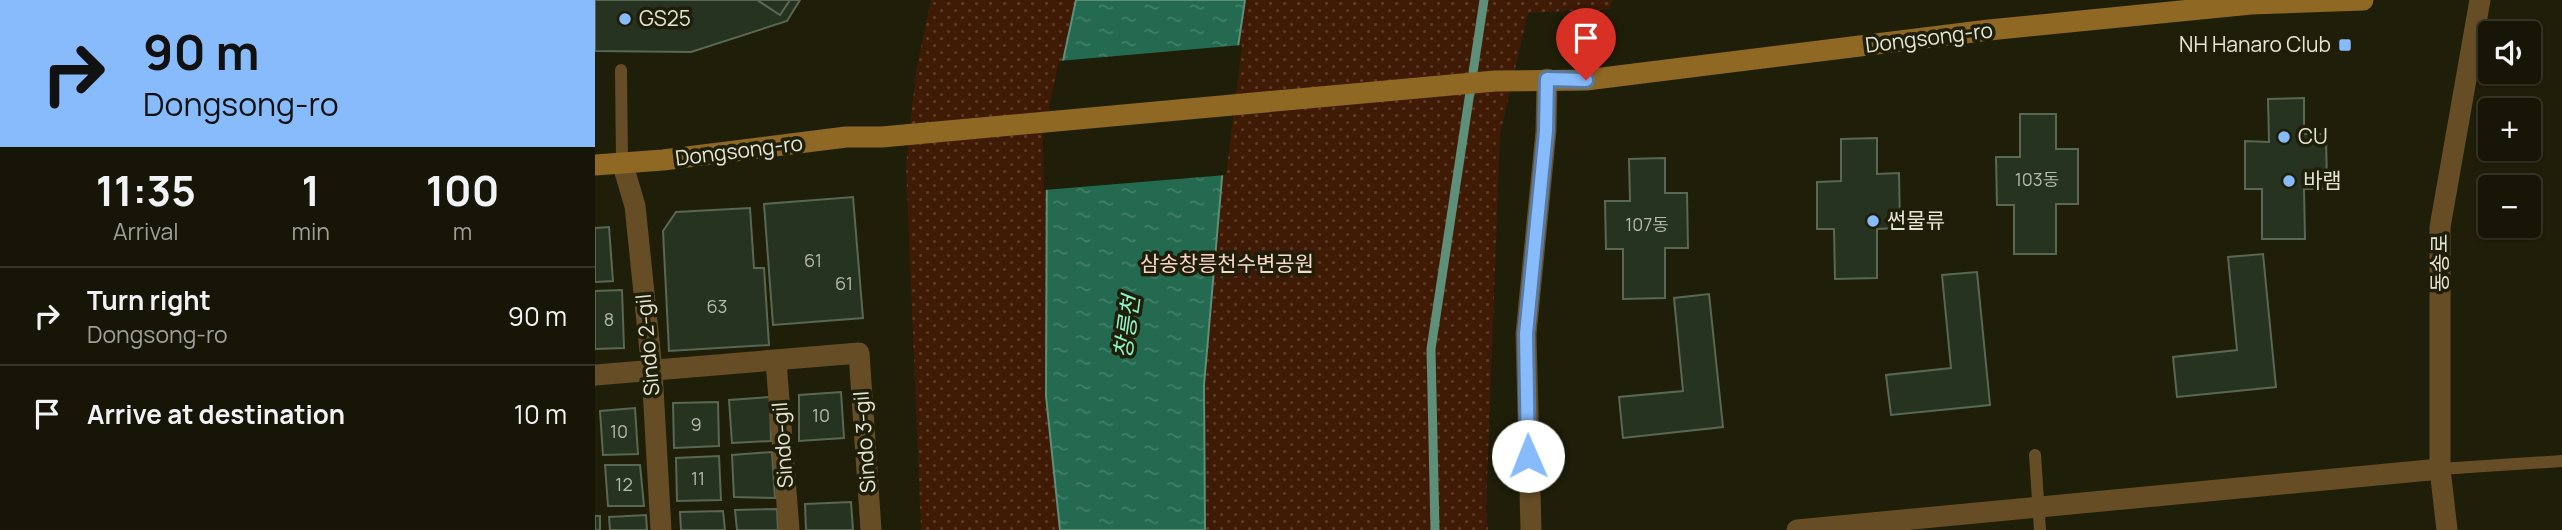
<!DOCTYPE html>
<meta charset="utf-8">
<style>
:root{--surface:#171606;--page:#201f10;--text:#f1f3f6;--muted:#9e9f9b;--line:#363528}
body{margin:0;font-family:Manrope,"Noto Sans KR",sans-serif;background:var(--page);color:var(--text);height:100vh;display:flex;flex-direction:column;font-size:26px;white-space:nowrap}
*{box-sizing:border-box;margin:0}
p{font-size:23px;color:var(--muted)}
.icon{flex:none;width:38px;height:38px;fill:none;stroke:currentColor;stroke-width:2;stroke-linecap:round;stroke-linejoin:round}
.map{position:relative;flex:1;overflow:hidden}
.details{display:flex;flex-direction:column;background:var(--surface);width:595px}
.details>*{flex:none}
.top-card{background:#87bbfb;color:#111;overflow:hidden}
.buttons{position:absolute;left:1883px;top:21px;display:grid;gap:14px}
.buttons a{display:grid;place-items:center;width:63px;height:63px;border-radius:7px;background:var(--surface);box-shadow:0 2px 5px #0004,0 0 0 2px var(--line);font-size:35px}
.pin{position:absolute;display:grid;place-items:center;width:60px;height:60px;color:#fff;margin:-72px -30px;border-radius:50% 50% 50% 0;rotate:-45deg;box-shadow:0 0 7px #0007}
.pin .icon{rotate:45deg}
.me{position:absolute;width:77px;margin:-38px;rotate:359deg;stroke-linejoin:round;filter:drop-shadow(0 0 5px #0008)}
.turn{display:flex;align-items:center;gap:24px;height:147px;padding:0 28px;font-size:32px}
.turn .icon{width:91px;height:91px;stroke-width:2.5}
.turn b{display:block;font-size:49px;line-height:60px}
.eta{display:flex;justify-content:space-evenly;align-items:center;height:119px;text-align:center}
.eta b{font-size:42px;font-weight:700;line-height:49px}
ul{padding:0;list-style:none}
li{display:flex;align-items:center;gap:21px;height:98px;padding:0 28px;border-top:2px solid var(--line)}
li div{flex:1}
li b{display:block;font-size:26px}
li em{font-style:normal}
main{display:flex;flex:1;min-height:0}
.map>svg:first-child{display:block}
.grass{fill:url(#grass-dots)}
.water{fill:url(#water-ripples);stroke:#5d8f79;stroke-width:2}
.pier{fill:#1f1e08}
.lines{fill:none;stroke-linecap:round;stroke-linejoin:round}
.stream{stroke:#5d8f79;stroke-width:9}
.building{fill:#263321;stroke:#596753;stroke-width:2}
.service{stroke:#664d26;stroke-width:12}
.minor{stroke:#664d26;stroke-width:21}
.tertiary{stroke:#664d26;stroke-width:21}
.secondary{stroke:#8f6824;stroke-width:21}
.route-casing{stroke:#587aa3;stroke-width:18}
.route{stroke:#87bbfb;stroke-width:12}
.poi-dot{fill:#87bbfb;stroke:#1f1e08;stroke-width:2.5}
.labels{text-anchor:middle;stroke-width:7;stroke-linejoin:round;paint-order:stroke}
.number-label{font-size:18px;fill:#b5b8aa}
.poi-label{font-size:21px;fill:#e5e5d7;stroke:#1f1e08;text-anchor:start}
.street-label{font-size:21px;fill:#e5e5d7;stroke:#1f1e08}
.park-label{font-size:21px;fill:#f9d7c6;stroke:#1f1e08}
.water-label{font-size:23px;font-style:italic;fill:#8df3ca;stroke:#1f1e08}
</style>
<main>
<section class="details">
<div class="top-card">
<div class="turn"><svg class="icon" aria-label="right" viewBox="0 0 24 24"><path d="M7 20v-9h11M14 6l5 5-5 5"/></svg><div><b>90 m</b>Dongsong-ro</div></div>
</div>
<div class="eta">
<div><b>11:35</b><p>Arrival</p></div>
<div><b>1</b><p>min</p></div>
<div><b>100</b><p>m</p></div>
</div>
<ul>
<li><svg class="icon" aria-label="right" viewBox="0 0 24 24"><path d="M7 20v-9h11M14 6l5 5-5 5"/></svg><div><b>Turn right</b><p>Dongsong-ro</p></div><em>90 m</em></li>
<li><svg class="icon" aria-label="arrive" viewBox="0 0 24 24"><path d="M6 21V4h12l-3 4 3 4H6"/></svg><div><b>Arrive at destination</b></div><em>10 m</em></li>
</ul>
</section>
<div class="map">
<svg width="1967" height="530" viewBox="0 0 1967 530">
<defs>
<pattern id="grass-dots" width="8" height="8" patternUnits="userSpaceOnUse" patternTransform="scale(1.75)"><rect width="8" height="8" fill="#3f1b06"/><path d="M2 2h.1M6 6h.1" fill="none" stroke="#5b3c2a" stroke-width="1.8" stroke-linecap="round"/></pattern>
<pattern id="water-ripples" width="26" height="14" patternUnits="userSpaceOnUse" patternTransform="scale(1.75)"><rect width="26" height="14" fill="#236a51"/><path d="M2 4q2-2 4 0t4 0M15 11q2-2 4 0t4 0" fill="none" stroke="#437f69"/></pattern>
</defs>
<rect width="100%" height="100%" fill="#1f1e08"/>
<!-- grass -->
<polygon class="grass" points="336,0 1017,0 1015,9 933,13 905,134 891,511 893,530 326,530 311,165 321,71"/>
<!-- water -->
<polygon class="water" points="481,0 650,0 632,120 609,385 610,530 465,530 451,396 452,136"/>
<!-- pier -->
<polygon class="pier" points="647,45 631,175 449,190 448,136 464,61"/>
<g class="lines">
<!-- stream -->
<polyline class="stream" points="840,530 836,349 889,0"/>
</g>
<!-- building -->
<g class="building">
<polygon points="0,0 205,0 192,21 96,52 0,51"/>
<polygon points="162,0 195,0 185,15"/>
<polygon points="1709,98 1709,134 1731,134 1732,189 1709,189 1710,239 1667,239 1667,189 1650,189 1650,141 1674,142 1673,99"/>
<polygon points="1425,114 1461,114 1461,149 1483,149 1483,204 1461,204 1461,254 1419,254 1419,205 1402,205 1401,157 1425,157"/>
<polygon points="1282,138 1282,174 1304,173 1305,228 1282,229 1282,278 1240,279 1239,229 1222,229 1222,182 1246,181 1246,139"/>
<polygon points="1070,158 1070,193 1092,193 1093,248 1070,248 1070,298 1028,299 1028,249 1011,249 1010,201 1035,201 1034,159"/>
<polygon points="258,197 268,318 178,325 169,204"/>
<polygon points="155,208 159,268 169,268 174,345 74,351 68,231 81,212"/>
<polygon points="14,227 18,281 0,282 0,228"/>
<polygon points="1668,254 1681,387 1582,397 1578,357 1642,350 1633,257"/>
<polygon points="1382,272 1395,405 1296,415 1291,375 1356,368 1347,275"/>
<polygon points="27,290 29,348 0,349 0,291"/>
<polygon points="1114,294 1128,427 1028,438 1024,397 1088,391 1079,298"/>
<polygon points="246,392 249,438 204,441 204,395"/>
<polygon points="175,397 176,441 137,443 134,400"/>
<polygon points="123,402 124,446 79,448 78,403"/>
<polygon points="40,408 43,454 8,455 5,411"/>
<polygon points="177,452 180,498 139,497 137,455"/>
<polygon points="124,456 126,500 82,501 81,458"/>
<polygon points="10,465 45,465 49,506 13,506"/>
<polygon points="256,502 258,530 211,530 210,504"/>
<polygon points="182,509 183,530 142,530 140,510"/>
<polygon points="128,511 130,530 86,530 85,512"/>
<polygon points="51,515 52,530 15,530 14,517"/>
<rect x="0" y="516" width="5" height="14"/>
</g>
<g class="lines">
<!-- service -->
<g class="service">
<polyline points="26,70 27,162"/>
<polyline points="1440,455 1445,530"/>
<polyline points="1845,469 1967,461"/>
</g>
<!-- minor -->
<g class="minor">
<polyline points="27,162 40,206 57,370 66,530"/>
<polyline points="181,361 194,530"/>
<polyline points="0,375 264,353 276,530"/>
<polyline points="1202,530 1845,469"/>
</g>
<!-- tertiary -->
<g class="tertiary">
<polyline points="936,530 931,334 951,131 952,79"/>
<polyline points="1852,530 1845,469 1845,227 1885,0"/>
</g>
<!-- secondary -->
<polyline class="secondary" points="0,165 68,160 251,137 287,137 900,81 991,80 1394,30 1656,4 1768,0"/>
</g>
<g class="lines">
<!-- route casing -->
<g class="route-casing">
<polyline id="route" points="933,456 931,334 951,131 952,79 991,80"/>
</g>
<!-- route -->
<use href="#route" class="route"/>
</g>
<!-- markers -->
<g class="poi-dot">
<circle cx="30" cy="19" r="7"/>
<rect x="1743" y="38" width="14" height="14" rx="3.5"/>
<circle cx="1689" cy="137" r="7"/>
<circle cx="1694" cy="181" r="7"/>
<circle cx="1278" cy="221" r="7"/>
</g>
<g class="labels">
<!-- number labels -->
<g class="number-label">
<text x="1442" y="186">103동</text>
<text x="1052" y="231">107동</text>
<text x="218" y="267">61</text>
<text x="249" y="290">61</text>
<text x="122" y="313">63</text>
<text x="14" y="326">8</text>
<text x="226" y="422">10</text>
<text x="101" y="431">9</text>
<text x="24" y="438">10</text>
<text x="103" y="485">11</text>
<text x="29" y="491">12</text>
</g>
<!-- poi labels -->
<g class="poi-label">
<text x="44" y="26">GS25</text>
<text x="1736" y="52" text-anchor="end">NH Hanaro Club</text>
<text x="1703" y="144">CU</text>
<text x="1708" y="188">바램</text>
<text x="1292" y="228">썬물류</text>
</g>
<!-- street labels -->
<g class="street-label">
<text transform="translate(1334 38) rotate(-7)" y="7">Dongsong-ro</text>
<text transform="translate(144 151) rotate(-7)" y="7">Dongsong-ro</text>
<text transform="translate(1845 263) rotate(-90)" y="7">동송로</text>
<text transform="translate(53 345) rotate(-95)" y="7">Sindo 2-gil</text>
<text transform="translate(270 442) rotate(-94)" y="7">Sindo 3-gil</text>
<text transform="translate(188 445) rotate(-94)" y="7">Sindo-gil</text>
</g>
<!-- park labels -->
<g class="park-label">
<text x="632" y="271">삼송창릉천수변공원</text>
</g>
<!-- water labels -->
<g class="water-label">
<text transform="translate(532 327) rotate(-82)" y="8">창릉천</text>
</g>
</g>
</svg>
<div class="buttons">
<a><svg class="icon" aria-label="sound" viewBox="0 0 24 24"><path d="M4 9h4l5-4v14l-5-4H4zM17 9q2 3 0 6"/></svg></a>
<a>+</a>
<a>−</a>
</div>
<div class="pin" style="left:991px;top:80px;background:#d93025"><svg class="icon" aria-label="arrive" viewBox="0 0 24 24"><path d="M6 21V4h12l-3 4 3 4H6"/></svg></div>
<svg class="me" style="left:933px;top:456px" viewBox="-20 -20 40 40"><circle r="19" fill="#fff"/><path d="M0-13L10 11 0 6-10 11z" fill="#87bbfb"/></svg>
</div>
</main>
